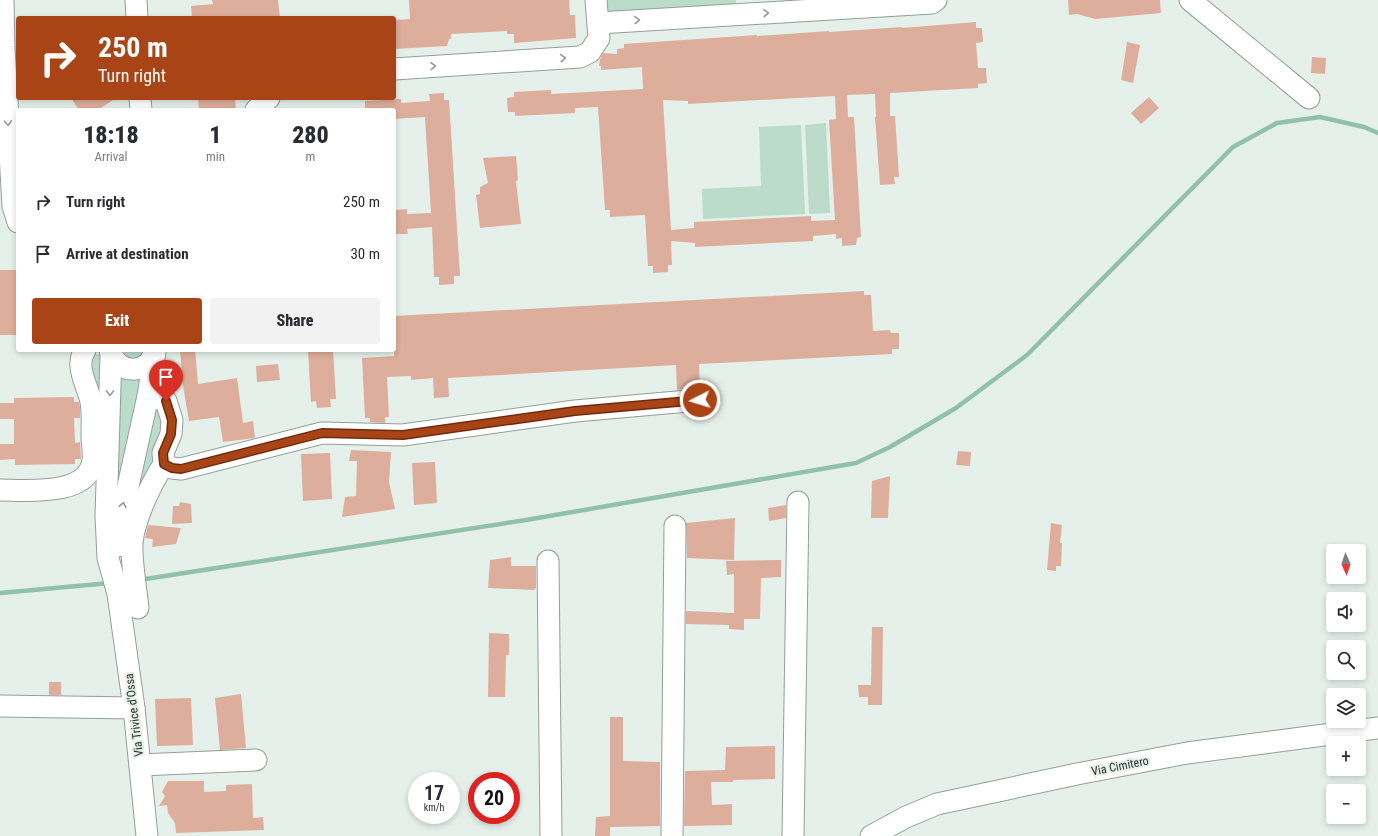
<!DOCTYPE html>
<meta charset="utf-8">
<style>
:root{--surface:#fff;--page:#f2f2f3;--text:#2b2b33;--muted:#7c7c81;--accent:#a94416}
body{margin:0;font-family:"Roboto Condensed",sans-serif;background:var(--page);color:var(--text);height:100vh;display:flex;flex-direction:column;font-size:15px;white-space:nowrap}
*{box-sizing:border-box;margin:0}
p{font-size:13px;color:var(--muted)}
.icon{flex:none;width:22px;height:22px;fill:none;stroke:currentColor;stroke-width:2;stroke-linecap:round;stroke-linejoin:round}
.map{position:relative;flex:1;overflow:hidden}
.side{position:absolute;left:16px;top:108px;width:380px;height:244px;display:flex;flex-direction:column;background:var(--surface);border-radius:4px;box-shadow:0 2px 6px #0003}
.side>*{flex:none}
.top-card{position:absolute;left:16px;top:16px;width:380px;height:84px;border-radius:4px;box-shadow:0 2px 6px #0003;background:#a94416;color:#fff;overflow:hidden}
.needle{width:26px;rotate:177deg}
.controls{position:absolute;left:1326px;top:544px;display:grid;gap:8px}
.controls a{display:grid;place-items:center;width:40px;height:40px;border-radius:4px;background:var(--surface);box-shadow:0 2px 6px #0003;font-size:20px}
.speed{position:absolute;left:408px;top:772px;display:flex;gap:8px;font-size:20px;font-weight:700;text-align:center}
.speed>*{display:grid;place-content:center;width:52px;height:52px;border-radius:50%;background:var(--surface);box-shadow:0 2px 6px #0003;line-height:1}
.speed small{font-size:10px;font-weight:400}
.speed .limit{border:6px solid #d22;background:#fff;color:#111}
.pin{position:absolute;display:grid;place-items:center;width:34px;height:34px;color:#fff;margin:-41px -17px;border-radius:50% 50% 50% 0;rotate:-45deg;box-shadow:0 0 4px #0007}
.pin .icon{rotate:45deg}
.me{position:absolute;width:44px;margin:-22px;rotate:265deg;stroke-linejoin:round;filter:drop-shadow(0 0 3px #0008)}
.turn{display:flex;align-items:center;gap:14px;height:84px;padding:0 16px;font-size:18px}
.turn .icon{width:52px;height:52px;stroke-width:2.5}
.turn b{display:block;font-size:28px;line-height:34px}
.eta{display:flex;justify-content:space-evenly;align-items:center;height:68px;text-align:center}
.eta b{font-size:24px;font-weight:800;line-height:28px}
.primary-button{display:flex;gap:8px;margin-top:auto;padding:8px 16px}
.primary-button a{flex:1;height:46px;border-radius:4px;background:var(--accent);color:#fff;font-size:16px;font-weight:800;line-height:46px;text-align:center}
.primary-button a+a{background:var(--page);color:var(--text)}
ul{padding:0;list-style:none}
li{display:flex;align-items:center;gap:12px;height:52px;padding:0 16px}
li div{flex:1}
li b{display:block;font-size:15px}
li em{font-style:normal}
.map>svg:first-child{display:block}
.green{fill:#bbdccb}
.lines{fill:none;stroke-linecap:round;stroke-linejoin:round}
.stream{stroke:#91c1aa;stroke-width:4.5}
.building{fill:#deae9c;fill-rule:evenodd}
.minor-casing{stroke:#949e99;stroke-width:23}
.minor{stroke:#fff;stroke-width:21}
.oneway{stroke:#969896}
.route-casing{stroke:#6e2c0e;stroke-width:10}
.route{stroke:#a94416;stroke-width:7}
.labels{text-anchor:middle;stroke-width:4;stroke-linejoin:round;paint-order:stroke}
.street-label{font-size:12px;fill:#2c302e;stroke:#e5f0ea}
</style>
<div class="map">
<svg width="1378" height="836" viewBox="0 0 1378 836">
<rect width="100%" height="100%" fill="#e5f0ea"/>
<!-- green -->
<g class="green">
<polygon points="604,0 736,0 736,5 604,13"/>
<polygon points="826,123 830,213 809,214 805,125"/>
<polygon points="801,125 805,214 703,219 702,189 761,186 759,127"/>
<polygon points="119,350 147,350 144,356 127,360"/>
<polygon points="95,354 100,355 102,358 100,461 89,386 92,356"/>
<polygon points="119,372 146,380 120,488 114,487"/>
<polygon points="155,410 159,410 162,414 164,435 128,525"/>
</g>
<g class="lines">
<!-- stream -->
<g class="stream">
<polyline points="139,580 526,520 856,463 890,447 956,408 1027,355 1233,147 1277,123 1320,117 1364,127 1378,133"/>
<polyline points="0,593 110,583"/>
</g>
</g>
<!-- building -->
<g class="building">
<polygon points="212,0 278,0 280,18 192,18 191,6 213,4"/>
<polygon points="409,0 569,0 570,15 575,15 576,38 514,43 514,34 507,34 507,31 451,34 451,39 449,39 447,46 394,49 394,20 410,19"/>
<polygon points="1068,0 1160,0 1161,13 1095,19 1077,14 1069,15"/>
<path d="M976 22V28H982L983 42 976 43 978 68H986L987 83 978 84V88L890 93V116H895L899 177H894L895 184 880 185 875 117H876L875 94 847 95 848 117H854L861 237 857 238 856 245 842 246V238L836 239V234L813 236V241L695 247V243L671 241 672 265H668V272L653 273V266H648L645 215 610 217V210H605L598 107 575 108V113L515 116V112H508L507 98 514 97V92L551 90V94L643 89 642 67 601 70V66H599L600 59 603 53 617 54V49L624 48V44L757 35V36L829 31V32L902 27V28ZM835 96 836 119 829 120 835 220 811 221V216L694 222V228L671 230 663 100 688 101V104Z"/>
<polygon points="1127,42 1140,45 1133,83 1121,80"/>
<polygon points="1312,57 1326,58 1325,74 1311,73"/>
<polygon points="444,93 444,100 449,100 460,276 454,276 454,284 439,285 439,277 434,277 432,227 407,229 408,234 394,234 394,210 407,209 407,214 431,213 425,117 394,119 394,110 365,110 365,101 401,99 401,103 430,101 429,94"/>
<polygon points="1149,97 1159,108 1141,124 1131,113"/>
<polygon points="71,98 116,98 98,110 79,110"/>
<polygon points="198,98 235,98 236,110 199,110"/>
<polygon points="516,156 518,180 516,181 521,224 480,228 476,195 480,194 480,187 488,183 483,158"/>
<rect x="0" y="270" width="18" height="65"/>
<polygon points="864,291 864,295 871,295 873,331 890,330 891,333 899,333 899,349 892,349 892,354 699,364 700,388 677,390 676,365 448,378 449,397 434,398 433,378 411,380 411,376 387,377 389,417 385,417 385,423 370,422 370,418 365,418 362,358 394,356 394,316"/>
<polygon points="180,350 195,350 198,384 237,378 243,423 253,421 255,438 223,442 219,417 189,421 183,386"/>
<polygon points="308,350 333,350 336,399 330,399 331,407 317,408 316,401 311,402"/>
<polygon points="278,364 280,380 257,382 256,366"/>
<polygon points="74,397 74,402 79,402 80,408 80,418 74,418 75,443 80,442 81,459 75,459 75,464 15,465 15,459 0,460 0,444 14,444 14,419 0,419 0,403 14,403 14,398"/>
<polygon points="351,450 391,452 389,482 395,509 342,517 345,497 356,496 357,461 349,461"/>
<polygon points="958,451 971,452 970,466 956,465"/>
<polygon points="330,453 332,499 303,501 301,454"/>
<polygon points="435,462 437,503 414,505 412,463"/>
<polygon points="890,476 888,518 871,518 872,481"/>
<polygon points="180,502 191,504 192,523 172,524 173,506 179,506"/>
<polygon points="786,505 786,518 769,521 768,508"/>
<polygon points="735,518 734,560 687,558 686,523"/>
<polygon points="1051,523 1062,525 1060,543 1062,543 1061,566 1056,566 1056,571 1047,570"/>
<polygon points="148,525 181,528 176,544 152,547 153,539 145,538"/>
<polygon points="511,557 511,566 536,566 536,588 534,590 488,588 490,560"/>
<polygon points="781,560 781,577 761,578 760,619 744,619 744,630 729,629 729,625 686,624 686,611 734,613 734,574 727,575 726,561"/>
<polygon points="872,627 883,627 882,705 868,705 868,697 859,697 858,685 871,685"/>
<polygon points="489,633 509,634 509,655 506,655 505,697 488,697"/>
<rect x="49" y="682" width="12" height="13"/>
<polygon points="241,694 246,748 220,750 215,698"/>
<polygon points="191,698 193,745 157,746 155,699"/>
<polygon points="610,717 623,717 623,761 660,762 660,826 610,827 610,836 595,836 596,817 610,816 610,824"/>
<polygon points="775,746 775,779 733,780 733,782 711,782 712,805 732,804 732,825 684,826 685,771 725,770 726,747"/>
<polygon points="168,781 204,781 204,792 226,791 226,785 252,784 253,818 263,817 264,830 176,833 175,823 168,813 167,805 159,806 165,796 162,792"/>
</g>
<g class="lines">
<!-- minor casing -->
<g class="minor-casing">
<g id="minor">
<polyline points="3,0 4,47 13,206 18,222"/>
<polyline points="136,0 137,18"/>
<polyline points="1190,0 1309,98"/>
<polyline points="598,23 932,3 936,0"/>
<polyline points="394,69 580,57 590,52 599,38 596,0"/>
<polyline points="140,98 141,110"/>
<polyline points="256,110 269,98"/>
<path d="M110 350C116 375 149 376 155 350"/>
<polyline points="111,354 106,516 108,558 118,594 134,708 147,836"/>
<polyline points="148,396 166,401 172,420 171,434 163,453 164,464 172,468 181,469 322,433 403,435 575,411 700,400"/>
<path d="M0 490C26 490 89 497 93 460 94 452 92 444 92 436 92 425 93 413 91 402 88 386 74 366 85 350"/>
<polyline points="118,546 121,518 148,396 155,352"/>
<polyline points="548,561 551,836"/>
<path d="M138 608C136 589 131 561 132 543 134 519 151 484 164 464"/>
<polyline points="0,706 134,708"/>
<polyline points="140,765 256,760"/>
<polyline points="672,836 675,526"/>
<polyline points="793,836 798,502"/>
<polyline points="871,836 906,817 937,804 1077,774 1187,753 1378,728"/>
</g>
</g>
<!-- minor -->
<use href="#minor" class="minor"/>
</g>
<!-- one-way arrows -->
<defs><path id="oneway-chevron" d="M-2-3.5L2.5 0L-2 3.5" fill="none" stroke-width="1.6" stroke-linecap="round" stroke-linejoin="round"/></defs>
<g class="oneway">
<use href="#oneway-chevron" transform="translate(766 13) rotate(-3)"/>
<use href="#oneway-chevron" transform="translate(637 20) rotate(-3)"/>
<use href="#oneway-chevron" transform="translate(563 58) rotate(-4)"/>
<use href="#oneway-chevron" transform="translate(433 66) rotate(-4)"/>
<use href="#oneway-chevron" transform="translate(8 123) rotate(87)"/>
<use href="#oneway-chevron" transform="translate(110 393) rotate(91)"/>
<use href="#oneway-chevron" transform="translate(123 505) rotate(-79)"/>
</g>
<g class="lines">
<!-- route casing -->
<g class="route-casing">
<polyline id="route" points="166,401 172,420 171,434 163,453 164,464 172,468 181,469 322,433 403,435 575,411 700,400"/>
</g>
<!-- route -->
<use href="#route" class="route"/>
</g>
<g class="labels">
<!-- street labels -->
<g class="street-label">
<text transform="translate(134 715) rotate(-97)" y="4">Via Trivice d'Ossa</text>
<text transform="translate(1120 766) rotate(-11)" y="4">Via Cimitero</text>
</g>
</g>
</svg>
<div class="controls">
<a><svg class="needle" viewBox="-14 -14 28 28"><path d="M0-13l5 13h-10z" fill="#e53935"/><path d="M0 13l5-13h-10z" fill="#7c7c81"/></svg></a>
<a><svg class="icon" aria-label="sound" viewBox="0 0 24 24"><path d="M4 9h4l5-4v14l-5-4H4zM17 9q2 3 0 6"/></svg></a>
<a><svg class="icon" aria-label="search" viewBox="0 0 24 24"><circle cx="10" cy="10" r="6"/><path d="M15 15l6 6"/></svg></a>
<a><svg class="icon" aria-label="layers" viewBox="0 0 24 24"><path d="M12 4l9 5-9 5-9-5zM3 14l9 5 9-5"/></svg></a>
<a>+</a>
<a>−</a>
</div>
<div class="speed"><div>17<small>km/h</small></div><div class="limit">20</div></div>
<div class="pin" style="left:166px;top:401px;background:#d93025"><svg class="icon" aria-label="arrive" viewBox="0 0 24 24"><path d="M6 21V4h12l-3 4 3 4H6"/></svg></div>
<svg class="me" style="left:700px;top:400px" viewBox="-20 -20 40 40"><circle r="17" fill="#a94416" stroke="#fff" stroke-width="3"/><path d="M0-11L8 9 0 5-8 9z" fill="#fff"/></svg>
<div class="top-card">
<div class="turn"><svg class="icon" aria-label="right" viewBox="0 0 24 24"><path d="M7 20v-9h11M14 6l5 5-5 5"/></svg><div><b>250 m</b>Turn right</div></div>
</div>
<section class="side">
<div class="eta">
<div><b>18:18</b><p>Arrival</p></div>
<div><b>1</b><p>min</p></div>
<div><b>280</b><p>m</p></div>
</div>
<ul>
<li><svg class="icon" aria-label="right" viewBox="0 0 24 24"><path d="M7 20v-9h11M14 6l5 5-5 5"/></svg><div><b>Turn right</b></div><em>250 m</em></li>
<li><svg class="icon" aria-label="arrive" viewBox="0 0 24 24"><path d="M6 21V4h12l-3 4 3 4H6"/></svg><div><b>Arrive at destination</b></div><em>30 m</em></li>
</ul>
<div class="primary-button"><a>Exit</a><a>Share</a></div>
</section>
</div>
